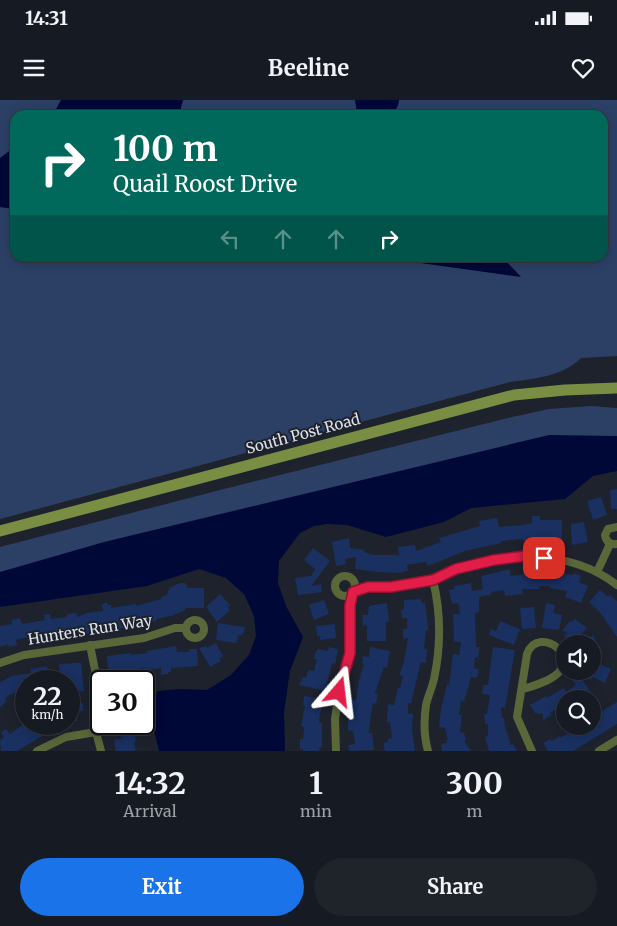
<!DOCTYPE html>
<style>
:root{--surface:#161a22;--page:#1f232a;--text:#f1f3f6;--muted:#9ea1a5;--line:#353840;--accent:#1a73e8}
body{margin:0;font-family:Merriweather,serif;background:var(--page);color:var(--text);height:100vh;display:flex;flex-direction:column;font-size:19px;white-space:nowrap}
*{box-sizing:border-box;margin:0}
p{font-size:16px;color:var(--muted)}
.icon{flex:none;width:28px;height:28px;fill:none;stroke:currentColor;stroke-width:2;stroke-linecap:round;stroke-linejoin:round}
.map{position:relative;height:651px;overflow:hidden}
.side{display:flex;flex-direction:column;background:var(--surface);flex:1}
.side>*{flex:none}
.hud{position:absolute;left:10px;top:10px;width:598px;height:152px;border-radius:15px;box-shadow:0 2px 12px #0003,0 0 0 1px var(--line);background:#00695c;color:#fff;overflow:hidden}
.controls{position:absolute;left:556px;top:535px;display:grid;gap:10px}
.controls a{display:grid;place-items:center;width:45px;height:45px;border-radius:50%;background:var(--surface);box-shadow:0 2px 12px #0003,0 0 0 1px var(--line);font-size:25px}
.speed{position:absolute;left:15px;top:570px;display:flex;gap:10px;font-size:25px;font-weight:700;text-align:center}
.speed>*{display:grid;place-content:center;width:65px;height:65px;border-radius:50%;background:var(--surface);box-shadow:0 2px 12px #0003,0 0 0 1px var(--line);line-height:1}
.speed small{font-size:12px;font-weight:400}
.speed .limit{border:2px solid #111;border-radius:8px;background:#fff;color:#111}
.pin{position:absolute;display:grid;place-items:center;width:42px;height:42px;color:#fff;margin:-21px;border-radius:10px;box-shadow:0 2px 8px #0006}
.me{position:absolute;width:55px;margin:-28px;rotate:17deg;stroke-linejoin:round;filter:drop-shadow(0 0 4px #0008)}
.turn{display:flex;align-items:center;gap:18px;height:105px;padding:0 20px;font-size:22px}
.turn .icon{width:65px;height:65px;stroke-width:2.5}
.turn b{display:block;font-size:35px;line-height:42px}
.lanes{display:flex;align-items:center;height:48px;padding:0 20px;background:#0003;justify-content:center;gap:25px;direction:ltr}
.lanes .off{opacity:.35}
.eta{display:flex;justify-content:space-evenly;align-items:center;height:85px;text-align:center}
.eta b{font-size:30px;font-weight:700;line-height:35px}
.button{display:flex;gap:10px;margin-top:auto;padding:10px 20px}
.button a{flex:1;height:58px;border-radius:30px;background:var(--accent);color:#fff;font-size:20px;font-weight:700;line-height:58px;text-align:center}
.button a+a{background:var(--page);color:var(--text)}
.status{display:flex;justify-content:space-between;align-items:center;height:35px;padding:0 25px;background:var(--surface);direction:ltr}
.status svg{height:14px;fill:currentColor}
header{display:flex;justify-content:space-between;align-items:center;height:65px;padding:0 20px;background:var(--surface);font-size:22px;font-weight:700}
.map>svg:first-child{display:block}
.green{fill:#2c4066}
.water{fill:#000838}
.building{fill:#193061}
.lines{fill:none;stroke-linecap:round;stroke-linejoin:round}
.street{stroke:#596739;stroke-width:8}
.secondary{stroke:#798d43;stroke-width:11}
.route-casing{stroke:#92132f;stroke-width:12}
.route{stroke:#e11d48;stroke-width:9}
.labels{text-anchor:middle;stroke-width:4;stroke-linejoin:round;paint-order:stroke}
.street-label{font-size:15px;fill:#dde1e9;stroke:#1d222d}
</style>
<div class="status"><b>14:31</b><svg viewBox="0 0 49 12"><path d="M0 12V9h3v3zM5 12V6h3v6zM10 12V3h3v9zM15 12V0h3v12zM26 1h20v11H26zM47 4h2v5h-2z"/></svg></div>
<header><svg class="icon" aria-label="menu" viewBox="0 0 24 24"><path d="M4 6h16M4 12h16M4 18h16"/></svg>Beeline<svg class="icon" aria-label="heart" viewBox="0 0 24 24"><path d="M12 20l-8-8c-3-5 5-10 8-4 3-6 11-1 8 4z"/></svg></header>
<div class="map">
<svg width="617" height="651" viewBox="0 0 617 651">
<rect width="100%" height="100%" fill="#1d222d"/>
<!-- green -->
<g class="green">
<polygon points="0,0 61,0 53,15 15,15 15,47 0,58"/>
<polygon points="183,0 355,0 357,12 361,15 179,15"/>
<path d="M399 0H617V256L581 258C563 276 534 279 510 282L0 419V107L15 109V158H385L520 176 503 158H602V15H393L398 5Z"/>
<polygon points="591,306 617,308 617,336 549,336 0,472 0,447 224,389 508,318 549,309"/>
</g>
<!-- water -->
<g class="water">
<polygon points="61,0 183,0 179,15 53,15"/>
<polygon points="355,0 399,0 398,5 393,15 361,15 357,12"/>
<polygon points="15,47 15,109 0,107 0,58"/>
<polygon points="385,158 503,158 521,177"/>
<polygon points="549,335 617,336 617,371 593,376 565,399 471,408 444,422 386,437 347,425 327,424 314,426 300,433 279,461 278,483 286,506 303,537 290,571 284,612 285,651 159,651 148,605 158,591 180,589 207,590 231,575 249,555 256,536 254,516 244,494 226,478 199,469 147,486 0,507 0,472 104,442"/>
</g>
<!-- building -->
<g class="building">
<polygon points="617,389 617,409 611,409 610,390"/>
<polygon points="601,397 607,415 593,420 587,401"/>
<polygon points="532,416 540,416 540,420 562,420 562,442 523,441 523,439 501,441 501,443 465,451 428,466 426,462 407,465 408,471 397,473 378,472 355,469 356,457 345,459 346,464 336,466 332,442 349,438 350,448 365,450 364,452 373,455 399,455 398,447 415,445 416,451 441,442 439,438 480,426 479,421 497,418 499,427 523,425 532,423"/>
<polygon points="584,422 588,442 572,445 571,424"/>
<polygon points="313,448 330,461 311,486 321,484 322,492 298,495 295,478 311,476 315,469 304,460"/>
<polygon points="510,469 510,476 526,474 525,470 538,469 573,475 574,473 581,476 579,482 588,486 581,503 565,497 567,491 550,488 550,486 539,486 539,489 522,489 523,494 505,496 504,490 491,492 492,494 479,497 479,512 475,513 476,547 480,547 478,558 475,557 474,568 479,569 477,578 471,577 464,602 461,601 459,615 462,615 460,633 464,632 466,641 464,641 471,651 442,651 441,644 447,643 446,640 448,640 445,628 439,627 441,609 447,584 449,585 453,554 459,555 461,542 454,542 453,514 460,514 458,503 452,504 449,490 455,489 454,486 471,483 472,491 483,489 481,477 482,476"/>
<polygon points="180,483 185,483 188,488 204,488 204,508 185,508 186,510 169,517 169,516 157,519 156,521 148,524 106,531 106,529 97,530 96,532 70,537 70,535 66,534 55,536 56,538 28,543 28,537 16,540 17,545 9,547 8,544 0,547 0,526 12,524 11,520 20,518 22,524 45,520 44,515 50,514 51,519 67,517 67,514 77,513 77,517 87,513 103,511 102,504 107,503 108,505 111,505 111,508 136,504 136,506 162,499 161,497 169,494 167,491 170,490 169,488"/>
<polygon points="600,490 608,497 610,495 617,501 617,537 599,511 589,502"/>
<polygon points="220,494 230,505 228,508 230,510 217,522 206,507"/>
<polygon points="421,499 422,503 425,503 428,525 428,530 426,530 424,549 427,550 426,563 421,562 411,603 408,603 408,614 413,614 412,628 415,651 385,651 383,643 388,642 388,639 392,638 390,622 387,622 388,604 394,605 398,587 400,588 403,576 399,575 404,562 408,538 403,539 403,529 407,529 407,518 402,518 401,510 404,509 404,500"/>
<polygon points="324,500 329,514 314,520 309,505"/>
<polygon points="387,503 389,522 386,522 386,541 367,541 367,525 363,526 362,515 368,515 369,506"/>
<polygon points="546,503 555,505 553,513 562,515 559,530 542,528"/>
<polygon points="534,507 536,528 522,529 520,508"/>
<polygon points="575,519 587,528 573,544 564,536 567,532 562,531 570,521 572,522"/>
<polygon points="500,521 520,529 514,545 489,535 491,529 496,531"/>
<polygon points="218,523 245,527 244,533 242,533 241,536 238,535 237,543 216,540"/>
<polygon points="335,524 336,538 320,540 320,536 317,536 316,526"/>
<polygon points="592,534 602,551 592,556 592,544 579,544 592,536"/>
<polygon points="216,543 223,556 219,558 221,561 210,567 199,548 206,546 207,548"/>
<polygon points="176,546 177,552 189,552 189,549 197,549 198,566 171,568 171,572 168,572 168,574 161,575 161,568 145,571 144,568 128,571 129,581 111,581 111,572 108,572 107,556 131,553 131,555 147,553 146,551"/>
<polygon points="329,547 338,549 335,564 332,563 325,591 299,585 303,577 306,578 308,570 314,571 317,559 314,559 316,551 317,551 318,549 328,551"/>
<polygon points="370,547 390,551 387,568 384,567 375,593 378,594 376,604 373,603 371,613 369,633 372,633 374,650 349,651 348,645 355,644 353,631 348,630 348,620 351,620 351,599 356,600 359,580 364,564 362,563 363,556 369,557"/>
<polygon points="493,547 515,550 505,608 501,607 502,618 504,618 505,627 511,645 513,644 517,651 489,651 485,637 488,636 488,624 485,624 484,614 487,614 490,595 482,594 483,585 488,585"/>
<polygon points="592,561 611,569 605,583 593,577 591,580 584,577 586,571 592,571"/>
<polygon points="76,563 81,563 84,591 78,591 78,603 83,603 83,611 77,611 77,621 69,621 69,581 26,581 26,588 23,589 25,592 16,595 15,593 9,595 5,599 7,601 0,607 0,582 12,576 31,573 30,569 47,566 49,576 60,575 59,564"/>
<polygon points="579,575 591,593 584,599 565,599 565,604 550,613 552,615 543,620 543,614 535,613 530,605 546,596 547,598 564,588 566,592 576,585 572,580"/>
<polygon points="304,596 321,599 321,604 322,604 321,612 320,612 319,623 322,623 322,647 319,648 319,651 303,651 303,649 300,649 300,639 303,639 304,627 301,626 305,606 303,605"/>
<polygon points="617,602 617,624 573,651 548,651 543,643 550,639 551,641 560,636 560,638 570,632 566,626 592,626 592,614 601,609 602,611"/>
<polygon points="25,623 31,630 29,624 60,624 46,631 47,633 17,651 1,651 0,640 4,637 1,633 6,629 10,634"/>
<polygon points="110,624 130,624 133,636 135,635 136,639 134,644 136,651 116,651 114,640 123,638 111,631"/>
</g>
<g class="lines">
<!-- street -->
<g class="street">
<path d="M617 427 608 429 605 435C606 442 610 445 617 444"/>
<polyline points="597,472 610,444"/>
<circle cx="345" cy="486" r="10"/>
<circle cx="195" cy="529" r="9"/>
<polyline points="90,545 95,570 96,632 101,651"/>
<polyline points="0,563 24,555 144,538 175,528 186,528"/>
<path d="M522 589C532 587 539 584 548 580 589 559 538 523 527 554L517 617 532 651"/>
<polyline points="37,651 66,637 96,632"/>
<path d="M336 651 335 619 339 592 350 553V505L353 492C366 487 378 487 391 487 404 486 420 484 432 480 441 478 448 472 457 469 508 451 572 450 617 485"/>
<path d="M428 651C424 637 424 619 426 605 428 596 432 588 434 579 441 546 441 513 433 480"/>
<polyline points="599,651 617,640"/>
</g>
<!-- secondary -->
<polyline class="secondary" points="0,431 514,295 565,290 617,288"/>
</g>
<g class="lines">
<!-- route casing -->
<g class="route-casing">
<polyline id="route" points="339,592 350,553 350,505 353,492 368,487 391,487 433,480 456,469 494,460 525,456 544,458"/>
</g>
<!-- route -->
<use href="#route" class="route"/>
</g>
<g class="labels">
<!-- street labels -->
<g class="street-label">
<text transform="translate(303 334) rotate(-15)" y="5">South Post Road</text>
<text transform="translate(90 530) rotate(-9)" y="5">Hunters Run Way</text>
</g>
</g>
</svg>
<div class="controls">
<a><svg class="icon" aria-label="sound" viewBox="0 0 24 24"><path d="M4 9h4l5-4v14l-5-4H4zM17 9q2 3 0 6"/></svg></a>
<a><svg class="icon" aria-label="search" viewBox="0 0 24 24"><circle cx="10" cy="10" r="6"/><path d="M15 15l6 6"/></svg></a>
</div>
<div class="speed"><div>22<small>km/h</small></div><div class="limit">30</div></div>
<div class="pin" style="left:544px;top:458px;background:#d93025"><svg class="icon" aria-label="arrive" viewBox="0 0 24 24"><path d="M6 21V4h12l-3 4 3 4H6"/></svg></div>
<svg class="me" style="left:339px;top:592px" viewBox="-20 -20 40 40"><path d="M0-17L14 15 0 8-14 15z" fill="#e11d48" stroke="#fff" stroke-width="4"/></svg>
<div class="hud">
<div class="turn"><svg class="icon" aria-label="right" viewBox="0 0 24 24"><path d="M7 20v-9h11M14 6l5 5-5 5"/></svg><div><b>100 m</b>Quail Roost Drive</div></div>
<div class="lanes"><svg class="icon off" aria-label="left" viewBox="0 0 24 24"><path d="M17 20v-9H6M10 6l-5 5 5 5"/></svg><svg class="icon off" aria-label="ahead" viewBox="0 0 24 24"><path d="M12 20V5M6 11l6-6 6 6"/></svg><svg class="icon off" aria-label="ahead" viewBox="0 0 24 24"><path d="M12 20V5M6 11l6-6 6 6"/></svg><svg class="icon" aria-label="right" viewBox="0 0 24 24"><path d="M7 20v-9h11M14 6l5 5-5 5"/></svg></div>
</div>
</div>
<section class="side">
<div class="eta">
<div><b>14:32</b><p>Arrival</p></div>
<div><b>1</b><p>min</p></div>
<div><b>300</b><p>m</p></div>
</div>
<div class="button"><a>Exit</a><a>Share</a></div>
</section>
